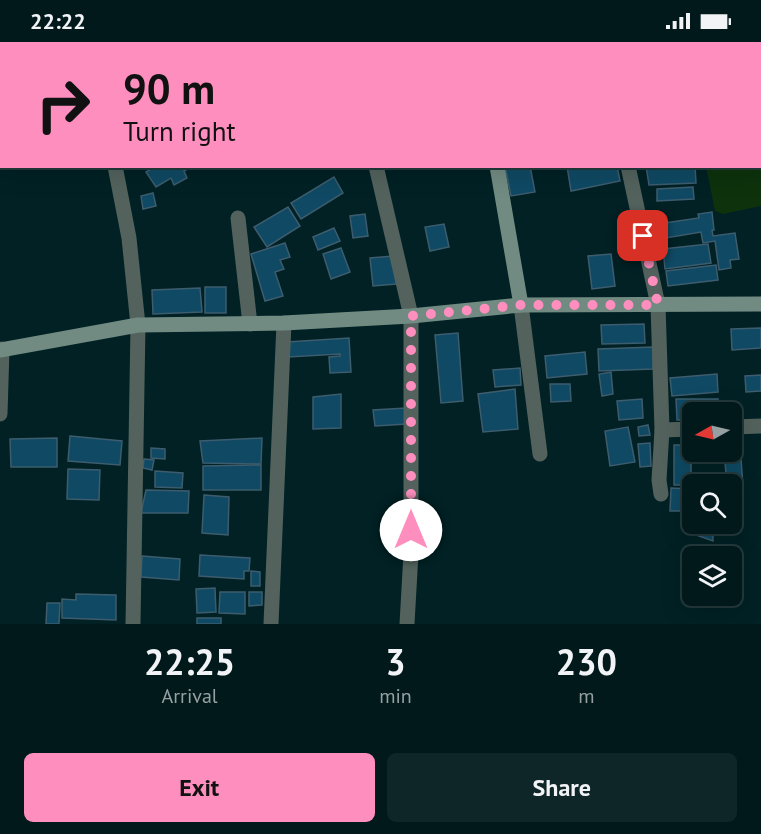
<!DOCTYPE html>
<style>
:root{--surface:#01191b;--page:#0f2628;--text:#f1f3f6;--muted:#96a0a3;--line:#23383a;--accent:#fd8ebe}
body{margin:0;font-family:"PT Sans",sans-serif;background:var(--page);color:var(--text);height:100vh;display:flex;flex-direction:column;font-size:22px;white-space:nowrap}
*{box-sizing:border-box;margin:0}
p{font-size:20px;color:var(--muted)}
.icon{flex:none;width:33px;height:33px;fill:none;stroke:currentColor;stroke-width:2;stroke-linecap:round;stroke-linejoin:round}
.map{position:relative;height:582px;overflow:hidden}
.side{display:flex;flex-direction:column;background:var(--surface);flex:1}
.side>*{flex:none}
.top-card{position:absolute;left:0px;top:0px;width:762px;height:126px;box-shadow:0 6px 24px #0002,0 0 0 2px var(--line);background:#fd8ebe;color:#111;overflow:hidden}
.needle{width:39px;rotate:262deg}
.fabs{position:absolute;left:682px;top:360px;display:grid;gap:12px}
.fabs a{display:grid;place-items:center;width:60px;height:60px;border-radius:9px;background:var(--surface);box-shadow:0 6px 24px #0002,0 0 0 2px var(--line);font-size:30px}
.pin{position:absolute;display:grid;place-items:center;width:51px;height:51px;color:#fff;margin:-26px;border-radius:12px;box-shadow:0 3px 9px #0006}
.me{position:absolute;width:66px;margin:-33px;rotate:0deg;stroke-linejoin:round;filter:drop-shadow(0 0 4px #0008)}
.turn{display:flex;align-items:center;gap:21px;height:126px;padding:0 24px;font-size:27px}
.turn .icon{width:78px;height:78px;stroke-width:2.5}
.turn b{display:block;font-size:42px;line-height:51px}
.eta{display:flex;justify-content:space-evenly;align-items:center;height:102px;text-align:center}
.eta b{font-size:36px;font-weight:700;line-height:42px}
.primary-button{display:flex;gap:12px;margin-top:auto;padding:12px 24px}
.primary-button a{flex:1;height:69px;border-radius:9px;background:var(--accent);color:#111;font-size:24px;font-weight:700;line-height:69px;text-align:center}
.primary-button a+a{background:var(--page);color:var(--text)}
.status{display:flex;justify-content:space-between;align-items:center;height:42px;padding:0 30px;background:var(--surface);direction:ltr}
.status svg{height:16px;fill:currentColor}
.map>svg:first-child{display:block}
.green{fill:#0d320c}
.building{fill:#0f4963;stroke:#3d5c6e;stroke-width:1.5}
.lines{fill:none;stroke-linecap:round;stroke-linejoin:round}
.street{stroke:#53625d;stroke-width:15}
.secondary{stroke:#718b82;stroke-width:15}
.route{stroke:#fd8ebe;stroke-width:10;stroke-dasharray:0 18}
</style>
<div class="status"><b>22:22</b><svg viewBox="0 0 49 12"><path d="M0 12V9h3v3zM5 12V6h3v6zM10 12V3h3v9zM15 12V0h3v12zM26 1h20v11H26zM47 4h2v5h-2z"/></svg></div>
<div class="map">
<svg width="761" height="582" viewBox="0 0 761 582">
<rect width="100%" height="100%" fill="#012124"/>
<!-- green -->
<polygon class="green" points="761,12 761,164 723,172 715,169 706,125 760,124"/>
<!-- building -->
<g class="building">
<polygon points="156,124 192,124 184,129 187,136 174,143 171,136 156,145 146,130"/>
<polygon points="505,124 530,124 535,150 511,154"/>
<polygon points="567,124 617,124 620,139 571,149"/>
<polygon points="646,124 695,124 696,141 649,143"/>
<polygon points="334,135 343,151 301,177 291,161"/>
<polygon points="693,145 694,157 657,159 657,147"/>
<polygon points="153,151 156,164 143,167 141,154"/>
<polygon points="288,165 300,184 267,205 254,185"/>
<polygon points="712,170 714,188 712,188 713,194 735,191 739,217 730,218 731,226 719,228 715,199 703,201 701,190 660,197 658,182 699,176 698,172"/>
<polygon points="365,172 368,194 353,196 350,174"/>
<polygon points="444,182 449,205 430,209 425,185"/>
<polygon points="334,186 340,199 318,208 313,195"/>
<polygon points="285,201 290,215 280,218 284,227 275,230 283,254 265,259 251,212"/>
<polygon points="708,202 711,221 665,227 663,207"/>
<polygon points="341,206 350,230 331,237 323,212"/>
<polygon points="611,212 615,244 592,247 588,214"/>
<polygon points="393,214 396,242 373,244 370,216"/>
<polygon points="716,223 718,238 668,244 666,229"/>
<rect x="205" y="245" width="21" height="26"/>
<polygon points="200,246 202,270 153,272 152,248"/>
<polygon points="644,282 645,301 602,302 601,283"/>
<polygon points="761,286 761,306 732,308 731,287"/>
<polygon points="458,291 463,359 441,361 435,293"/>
<polygon points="349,296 351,330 330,331 329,315 340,314 340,312 288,315 287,300"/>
<polygon points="653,305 653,327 599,329 598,307"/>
<polygon points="585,310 587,332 547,336 545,314"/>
<polygon points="520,326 521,343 495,345 493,328"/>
<polygon points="611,330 613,352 602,354 599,332"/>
<polygon points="717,332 718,350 672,354 670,336"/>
<polygon points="761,333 761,349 746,350 745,334"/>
<polygon points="550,342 570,342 571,359 551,360"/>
<polygon points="515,347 518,387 483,390 478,352"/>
<polygon points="341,352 341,386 313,387 313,355"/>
<polygon points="642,357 643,376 619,378 617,359"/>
<polygon points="676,357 718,357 718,370 693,370 693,378 677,378"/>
<polygon points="406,366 407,382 375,384 373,368"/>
<polygon points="648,383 650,393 639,394 638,385"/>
<polygon points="628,385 635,420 610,424 605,389"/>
<polygon points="70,394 122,399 120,423 68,419"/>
<polygon points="57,396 57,425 11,425 10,397"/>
<polygon points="262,396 261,422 203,421 200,399"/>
<polygon points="650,401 651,424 640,425 638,402"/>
<rect x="674" y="403" width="17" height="40"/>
<polygon points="732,403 740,403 743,444 732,445 732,442 727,442 724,410 732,410"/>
<polygon points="151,406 165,407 165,417 151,416"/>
<polygon points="144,417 154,418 152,428 143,426"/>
<polygon points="261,423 261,448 203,448 203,424"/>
<polygon points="68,427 100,428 99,458 67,457"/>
<polygon points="155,429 183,431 182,446 155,445"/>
<polygon points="671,446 691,447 690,469 670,469"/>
<polygon points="146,448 189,449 188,471 141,471"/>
<polygon points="204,453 229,455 228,493 202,491"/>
<polygon points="695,482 713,482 713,499 696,493"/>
<polygon points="200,513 250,516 249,529 244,529 244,537 199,534"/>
<polygon points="142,514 180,517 179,538 141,535"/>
<polygon points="251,529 260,530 260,544 251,544"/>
<polygon points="215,546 216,570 197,571 196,547"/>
<polygon points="220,550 245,550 245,572 219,571"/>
<polygon points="249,550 262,550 262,563 249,564"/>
<polygon points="76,552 116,553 116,578 62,576 62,557 76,558"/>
<polygon points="47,561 60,561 59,582 46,582"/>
<rect x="197" y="576" width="24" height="6"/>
</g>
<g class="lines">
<!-- street -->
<g class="street">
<polyline points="348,0 348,2"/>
<polyline points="602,0 602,2"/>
<polyline points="115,124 129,196 138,283 133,582"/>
<polyline points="376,124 411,274 411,511 407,582"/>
<polyline points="628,124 658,263 662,388 659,438 661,452"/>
<polyline points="238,176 250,282"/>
<polyline points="521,263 540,412"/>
<polyline points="0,372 2,307"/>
<polyline points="732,385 761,384"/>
<polyline points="662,388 693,387"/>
<polyline points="271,582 284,281"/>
</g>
<!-- secondary -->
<g class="secondary">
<polyline points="475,0 475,2"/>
<polyline points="497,124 521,263"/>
<polyline points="0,308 138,283 284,281 411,274 521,263 761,262"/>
</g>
</g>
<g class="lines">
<!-- route -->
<polyline class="route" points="411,488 411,274 521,263 658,263 643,194"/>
</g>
</svg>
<div class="fabs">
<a><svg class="needle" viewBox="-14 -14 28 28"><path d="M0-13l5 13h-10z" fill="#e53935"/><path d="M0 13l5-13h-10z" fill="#96a0a3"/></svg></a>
<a><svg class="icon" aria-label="search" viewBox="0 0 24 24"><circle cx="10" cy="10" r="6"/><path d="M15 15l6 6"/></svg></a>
<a><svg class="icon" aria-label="layers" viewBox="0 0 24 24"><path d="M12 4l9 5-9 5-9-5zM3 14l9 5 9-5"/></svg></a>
</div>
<div class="pin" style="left:643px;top:194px;background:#d93025"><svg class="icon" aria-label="arrive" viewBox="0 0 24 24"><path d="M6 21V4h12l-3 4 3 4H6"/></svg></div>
<svg class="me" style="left:411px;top:488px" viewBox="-20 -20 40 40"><circle r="19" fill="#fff"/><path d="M0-13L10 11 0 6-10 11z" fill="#fd8ebe"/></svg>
<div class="top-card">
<div class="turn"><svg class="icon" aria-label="right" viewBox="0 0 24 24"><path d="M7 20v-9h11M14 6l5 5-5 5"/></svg><div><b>90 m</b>Turn right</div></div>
</div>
</div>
<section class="side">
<div class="eta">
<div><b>22:25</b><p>Arrival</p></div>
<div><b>3</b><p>min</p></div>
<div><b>230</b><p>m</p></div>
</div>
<div class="primary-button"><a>Exit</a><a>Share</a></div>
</section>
